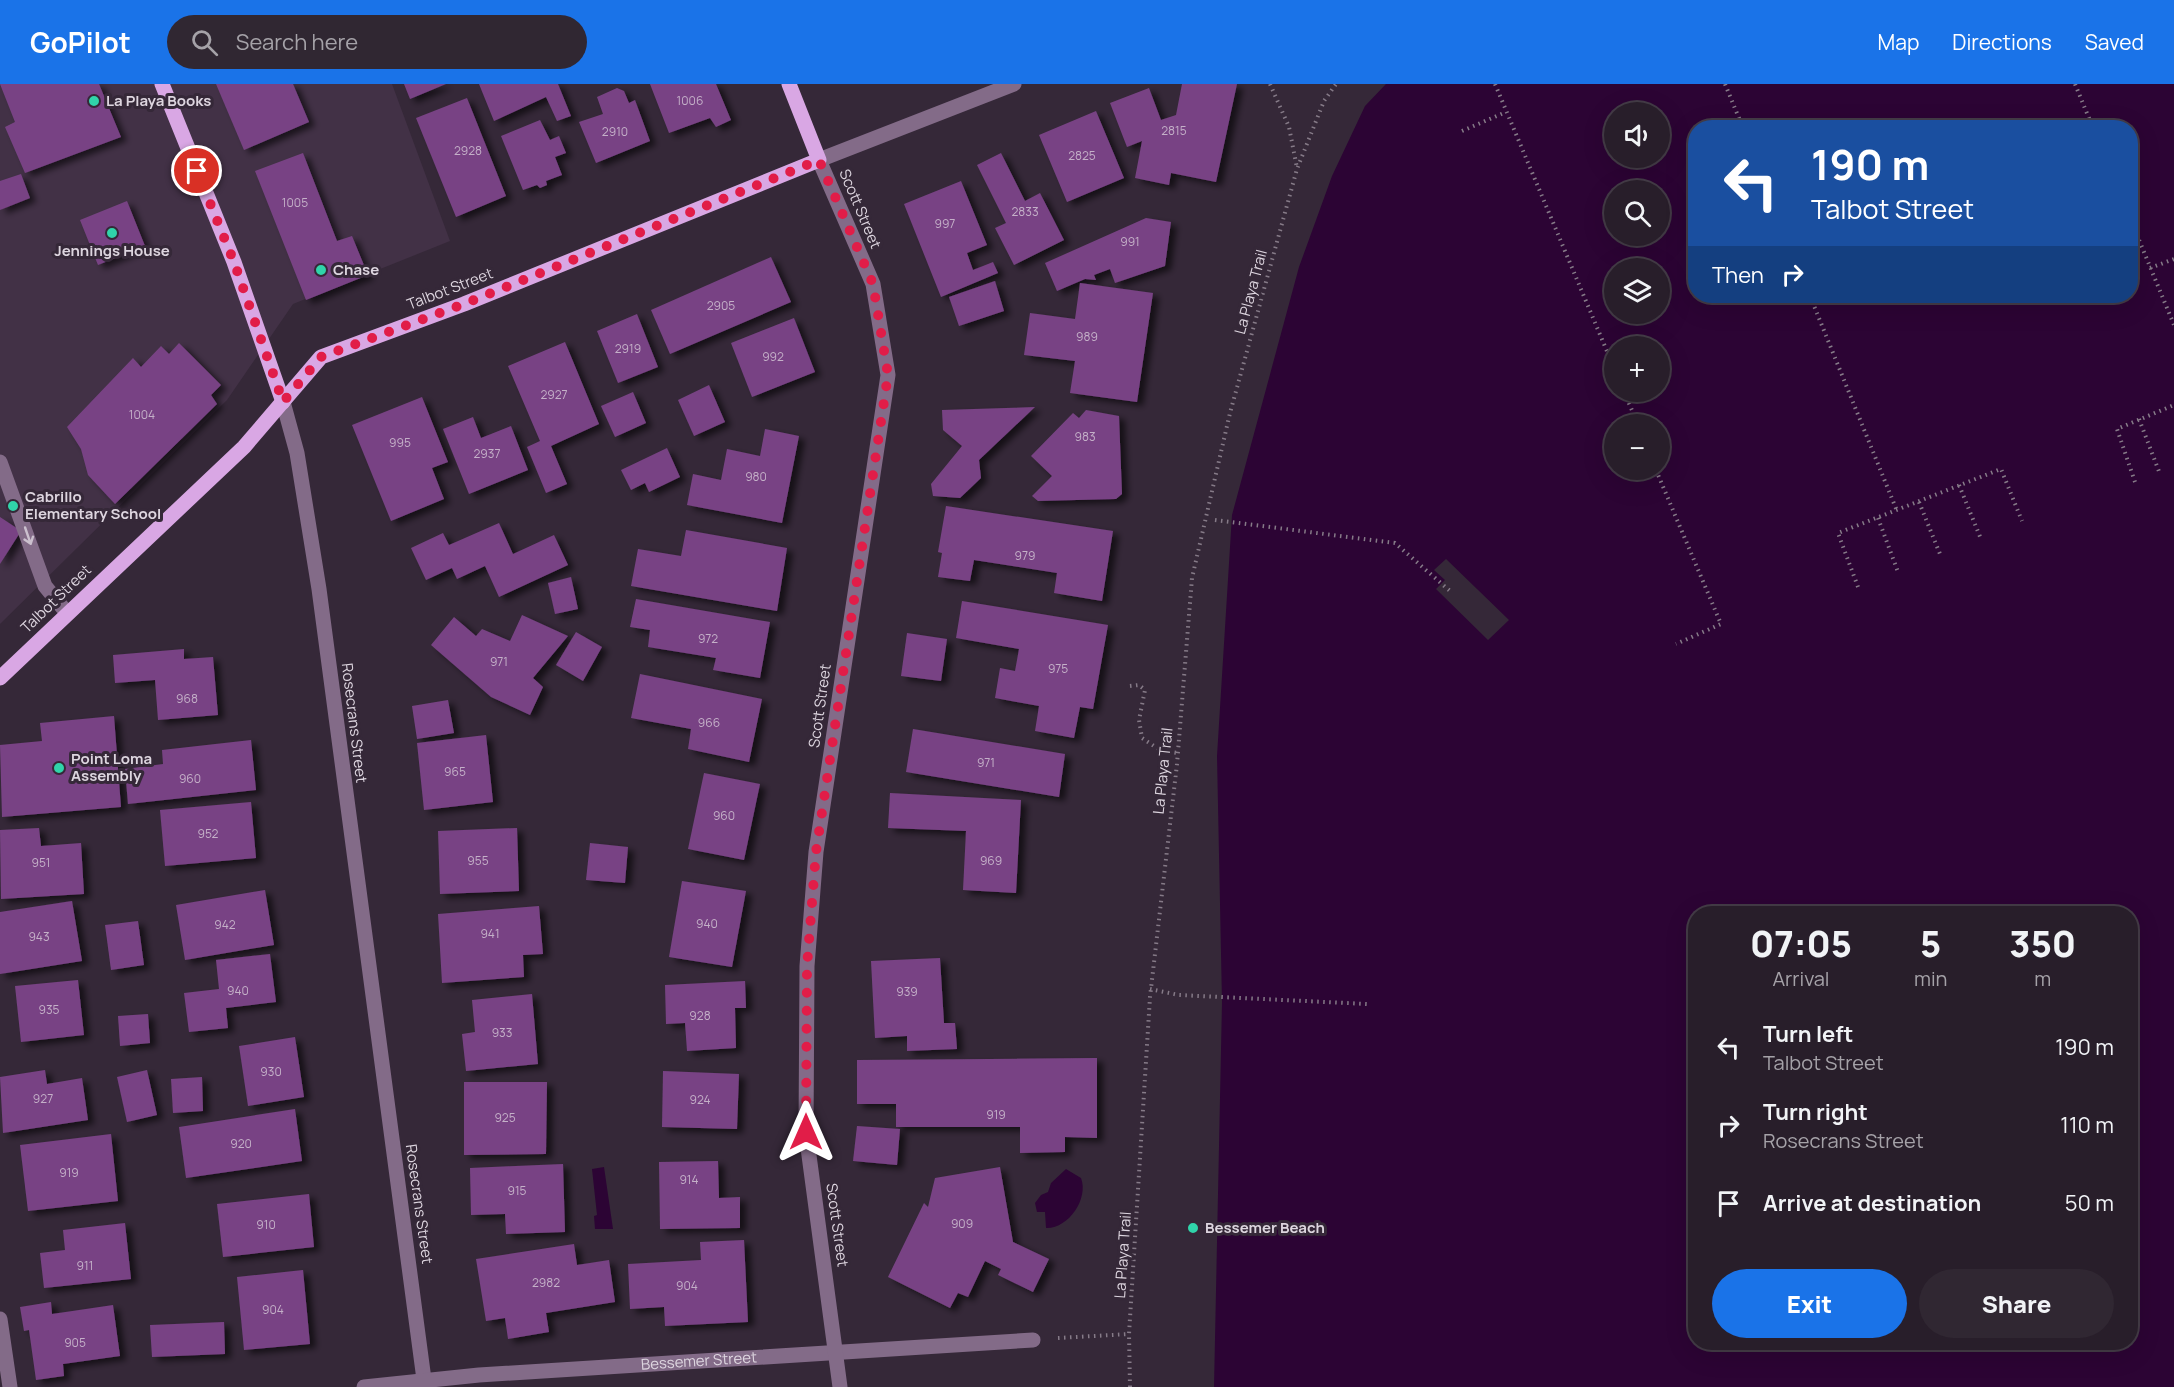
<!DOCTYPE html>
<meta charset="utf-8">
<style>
:root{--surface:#281e2a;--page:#302732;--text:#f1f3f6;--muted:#a5a2a8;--line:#443c47;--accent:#1a73e8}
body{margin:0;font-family:Manrope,sans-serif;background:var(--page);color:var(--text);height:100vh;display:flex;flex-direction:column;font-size:22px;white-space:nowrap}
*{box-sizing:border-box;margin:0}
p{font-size:20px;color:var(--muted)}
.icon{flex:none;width:33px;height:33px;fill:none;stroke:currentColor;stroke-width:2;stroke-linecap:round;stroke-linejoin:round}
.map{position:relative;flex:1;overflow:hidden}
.drawer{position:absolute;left:1688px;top:822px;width:450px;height:444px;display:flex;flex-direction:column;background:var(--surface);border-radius:24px;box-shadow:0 6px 24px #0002,0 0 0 2px var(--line)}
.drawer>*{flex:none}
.top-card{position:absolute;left:1688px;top:36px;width:450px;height:183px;border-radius:24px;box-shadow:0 6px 24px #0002,0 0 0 2px var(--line);background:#1a4fa0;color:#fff;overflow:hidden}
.buttons{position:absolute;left:1604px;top:18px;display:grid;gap:12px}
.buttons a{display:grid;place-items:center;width:66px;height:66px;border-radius:50%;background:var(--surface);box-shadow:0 6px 24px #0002,0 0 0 2px var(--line);font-size:30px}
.pin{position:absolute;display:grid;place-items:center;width:51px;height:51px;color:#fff;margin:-26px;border:3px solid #fff;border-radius:50%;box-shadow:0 2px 6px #0007}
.me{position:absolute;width:66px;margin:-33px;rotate:0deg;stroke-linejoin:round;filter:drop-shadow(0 0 4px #0008)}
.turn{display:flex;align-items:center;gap:21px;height:126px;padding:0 24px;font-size:27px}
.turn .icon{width:78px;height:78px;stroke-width:2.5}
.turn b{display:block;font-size:42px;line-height:51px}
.then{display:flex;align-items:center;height:57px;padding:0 24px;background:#0003;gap:12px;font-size:22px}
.eta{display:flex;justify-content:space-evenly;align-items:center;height:102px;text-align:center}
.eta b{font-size:36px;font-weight:800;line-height:42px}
.action{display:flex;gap:12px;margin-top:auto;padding:12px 24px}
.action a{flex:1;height:69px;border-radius:36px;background:var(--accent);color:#fff;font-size:24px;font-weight:800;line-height:69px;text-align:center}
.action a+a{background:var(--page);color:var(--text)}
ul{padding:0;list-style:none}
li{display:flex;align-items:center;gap:18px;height:78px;padding:0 24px}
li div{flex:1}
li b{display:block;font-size:22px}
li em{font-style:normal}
header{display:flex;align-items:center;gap:36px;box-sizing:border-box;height:84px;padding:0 30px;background:var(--accent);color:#fff}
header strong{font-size:28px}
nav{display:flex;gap:33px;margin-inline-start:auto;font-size:21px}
.search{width:420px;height:54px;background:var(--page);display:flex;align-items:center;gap:15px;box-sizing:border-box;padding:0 21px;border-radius:33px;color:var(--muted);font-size:22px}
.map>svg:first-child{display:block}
.built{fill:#423146}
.water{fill:#2c0434;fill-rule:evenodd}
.pier{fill:#352838}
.building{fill:#784384;filter:url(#shadow)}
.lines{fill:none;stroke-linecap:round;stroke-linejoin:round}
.path{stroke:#867b88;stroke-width:4;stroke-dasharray:1.5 4.5;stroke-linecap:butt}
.minor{stroke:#836b88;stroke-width:15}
.major{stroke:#d9a7e4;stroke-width:15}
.oneway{stroke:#cbc0ce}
.route{stroke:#e11d48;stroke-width:10;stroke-dasharray:0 18}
.poi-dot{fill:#30d4aa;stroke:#352838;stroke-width:2}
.labels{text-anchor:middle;stroke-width:6;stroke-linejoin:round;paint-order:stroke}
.number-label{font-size:12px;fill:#c4b0c8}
.poi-label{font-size:15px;font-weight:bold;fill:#ddd5df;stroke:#352838;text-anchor:start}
.street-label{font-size:15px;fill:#ddd5df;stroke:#352838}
</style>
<header>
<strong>GoPilot</strong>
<div class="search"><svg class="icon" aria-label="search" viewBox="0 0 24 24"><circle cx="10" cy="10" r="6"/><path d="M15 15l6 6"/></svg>Search here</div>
<nav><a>Map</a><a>Directions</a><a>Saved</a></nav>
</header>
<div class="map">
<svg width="2174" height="1303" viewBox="0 0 2174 1303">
<defs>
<filter id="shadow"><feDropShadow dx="6" dy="4" stdDeviation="3" flood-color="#0009"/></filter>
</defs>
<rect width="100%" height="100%" fill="#352838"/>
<!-- built -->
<polygon class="built" points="0,0 392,0 450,157 293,220 227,316 0,540"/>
<!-- water -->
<g class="water">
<path d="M1386 0H2174V1303H1214L1222 918 1217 672 1232 431 1299 183 1332 92 1365 22ZM1614 28H1659V74H1614ZM1695 44H2130V212H1695ZM1614 106H1659V152H1614ZM1614 184H1659V230H1614ZM1614 262H1659V308H1614ZM1614 340H1659V386H1614ZM1695 830H2130V1258H1695Z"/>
<polygon points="604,1083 613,1145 595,1145 594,1132 597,1131 592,1085"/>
<path d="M1066 1085 1081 1094C1089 1115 1068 1145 1046 1144L1045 1128H1037L1035 1119 1041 1111 1048 1108 1051 1099Z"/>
</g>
<!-- pier -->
<polygon class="pier" points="1446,475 1509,536 1488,556 1436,505 1445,496 1434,486"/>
<!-- building -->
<g class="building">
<polygon points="0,0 99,0 121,53 25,89 5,43 15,38"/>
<polygon points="216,0 293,0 309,38 244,66"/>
<polygon points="404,0 446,0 410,15"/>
<polygon points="479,0 558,0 571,32 557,37 546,13 494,37"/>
<polygon points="650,0 716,0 731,36 716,43 710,34 669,49"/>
<polygon points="1182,0 1237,0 1216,98 1171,89 1169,101 1135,94 1142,57 1127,63 1110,19 1149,4 1161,36 1176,31"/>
<polygon points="617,4 624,7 629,19 635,16 650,57 596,79 579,38 603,30 597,13"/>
<polygon points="467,14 506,112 456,133 416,34"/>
<polygon points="1096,27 1124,94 1067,118 1039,51"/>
<polygon points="540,36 550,56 559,52 566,69 555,73 562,91 546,97 547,101 540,104 537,101 523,106 501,52"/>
<polygon points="303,69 337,157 352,152 368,191 306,216 255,87"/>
<polygon points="1001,69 1025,117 1040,109 1064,156 1014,181 995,144 1006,139 977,81"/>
<polygon points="21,90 30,114 0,126 0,97"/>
<polygon points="961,97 987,161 967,169 973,186 993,178 998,189 941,213 904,120"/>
<polygon points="127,117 145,162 98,181 80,136"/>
<polygon points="1146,134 1171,138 1165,182 1115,199 1110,185 1094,191 1096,196 1085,195 1057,207 1045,179"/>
<polygon points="771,173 791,218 670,270 651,226"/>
<polygon points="995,197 1004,227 959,242 949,213"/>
<polygon points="1080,199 1153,209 1137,318 1070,309 1075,277 1024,271 1030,229 1075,235"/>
<polygon points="637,230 658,283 618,299 597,247"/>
<polygon points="794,234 815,288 752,313 731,259"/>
<polygon points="565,258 599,340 551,362 567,400 546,409 527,363 540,357 508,282"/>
<polygon points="179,259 221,301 211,311 217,320 115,420 88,391 81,365 67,343 133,274 141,283 161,262 169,270"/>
<polygon points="709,301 725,338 694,352 678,316"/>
<polygon points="633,308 646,339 615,353 601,322"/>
<polygon points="422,313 448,378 432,384 444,415 391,437 352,341"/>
<polygon points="1035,323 979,376 981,394 960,414 933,412 931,400 962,362 943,346 942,326"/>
<polygon points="1086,326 1119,332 1122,410 1116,415 1038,417 1032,412 1052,392 1031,372 1073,329 1079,334"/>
<polygon points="473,333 481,354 511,342 528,386 469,410 443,345"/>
<polygon points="765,345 799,352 782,439 687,421 693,390 721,396 727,365 760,372"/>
<polygon points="667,364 680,393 649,408 645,399 631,406 621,386"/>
<polygon points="946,422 1113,447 1102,517 1054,509 1057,489 974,476 970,497 938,493 942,469 938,468"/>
<polygon points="0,433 21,447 0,480"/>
<polygon points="499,439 513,470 554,451 568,481 499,513 485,482 457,495 452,484 426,496 411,464 443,449 449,461"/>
<polygon points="686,446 787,464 777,527 631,502 638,465 681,472"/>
<polygon points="571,493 578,525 555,530 548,499"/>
<polygon points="636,515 770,538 760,594 713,586 716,574 648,563 650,546 630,543"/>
<polygon points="962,517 1108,541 1093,625 1080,623 1074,654 1035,647 1039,622 995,614 1000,584 1015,587 1019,565 956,554"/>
<polygon points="522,531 568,552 533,594 543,603 530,631 491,613 431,561 454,533 476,552 482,545 510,557"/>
<polygon points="576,548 602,563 583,597 556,581"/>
<polygon points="907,549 947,555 941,597 901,592"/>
<polygon points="184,565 184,575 213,573 218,631 158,636 155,596 115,599 113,571"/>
<polygon points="640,590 762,615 749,678 688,665 691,645 631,634"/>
<polygon points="448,616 454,649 417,655 412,622"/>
<polygon points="114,632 121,723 2,733 0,661 42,657 40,639"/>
<polygon points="913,645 1065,670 1059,713 906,688"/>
<polygon points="486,651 493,718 424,726 417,659"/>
<polygon points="251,656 256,706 128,720 125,685 163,680 162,666"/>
<polygon points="704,689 760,700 744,776 688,765"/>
<polygon points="890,709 1021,716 1016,809 963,806 966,747 888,744"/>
<polygon points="251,718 256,774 165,782 160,726"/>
<polygon points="39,744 41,762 81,759 84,810 1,815 0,746"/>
<polygon points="517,744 519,807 440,810 438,747"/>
<polygon points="590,759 628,763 625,799 586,796"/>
<polygon points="682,797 746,807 732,883 669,873"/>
<polygon points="265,806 274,861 185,876 176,821"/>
<polygon points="72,817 82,877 0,890 0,828"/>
<polygon points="539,822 543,870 523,871 524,893 442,899 438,830"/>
<polygon points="138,837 144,881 111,886 105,841"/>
<polygon points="270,870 276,918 226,924 228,944 189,948 184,909 219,905 216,876"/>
<polygon points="940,874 944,939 955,939 957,965 907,967 907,952 875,954 871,877"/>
<polygon points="78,896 84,951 21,958 15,902"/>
<polygon points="745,897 746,924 735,924 736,964 687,967 685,939 666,940 665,901"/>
<polygon points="532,910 538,980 466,987 462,950 475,948 472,916"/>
<polygon points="148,930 150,959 120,962 118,932"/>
<polygon points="295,953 304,1013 248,1022 239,962"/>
<polygon points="1097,974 1097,1054 1065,1053 1065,1068 1020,1069 1020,1043 896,1043 896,1020 857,1020 857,976"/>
<polygon points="45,986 47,1000 82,994 88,1036 3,1049 0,993"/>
<polygon points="147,986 157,1031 127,1038 117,993"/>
<polygon points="663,987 739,990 737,1045 662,1043"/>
<polygon points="202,993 203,1027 173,1029 171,995"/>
<polygon points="464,998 547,998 546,1070 464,1071"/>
<polygon points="295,1025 302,1077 186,1094 179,1043"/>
<polygon points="857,1042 900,1045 897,1081 853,1077"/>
<polygon points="111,1050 118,1117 28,1127 20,1061"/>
<polygon points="718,1077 719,1114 740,1113 740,1144 660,1145 659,1078"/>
<polygon points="563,1080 565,1148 506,1150 505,1130 471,1131 470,1084"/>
<polygon points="1000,1083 1013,1158 1049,1175 1033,1208 998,1191 1001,1185 985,1177 968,1213 958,1209 950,1224 888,1193 924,1119 928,1123 935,1094"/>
<polygon points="309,1110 314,1163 223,1173 217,1120"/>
<polygon points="125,1139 131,1195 44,1204 40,1169 65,1166 63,1146"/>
<polygon points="744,1156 748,1238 665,1242 664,1223 630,1225 628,1180 701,1176 700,1158"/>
<polygon points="574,1160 577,1181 609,1176 615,1218 546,1229 549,1248 508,1255 505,1234 486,1237 476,1175"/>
<polygon points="303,1186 310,1260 244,1266 237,1193"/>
<polygon points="51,1218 52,1230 113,1221 120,1272 63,1280 64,1292 36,1296 29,1246 24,1247 20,1223"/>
<polygon points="224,1238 225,1270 152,1273 150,1241"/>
</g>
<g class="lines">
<!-- path -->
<g class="path">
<polyline points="1270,0 1289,43 1297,84"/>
<polyline points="1495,0 1614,284"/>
<polyline points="1725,0 1743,44"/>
<polyline points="2075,0 2093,44"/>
<polyline points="1462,47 1506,28"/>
<polyline points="2130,134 2174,241"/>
<polyline points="2150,184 2174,175"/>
<polyline points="1810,212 1897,427"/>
<polyline points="1624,308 1638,340"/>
<polyline points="2139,335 2160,390"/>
<polyline points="1656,386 1721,540 1676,560"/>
<polyline points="2135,398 2117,345 2174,321"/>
<polyline points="1959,401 1981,455"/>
<polyline points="1919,418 1940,470"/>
<polyline points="1878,434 1898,488"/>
<polyline points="1215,436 1395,459 1450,507"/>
<polyline points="1858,503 1838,449 2001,385 2022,437"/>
<polyline points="1130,602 1139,601 1145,606 1139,636 1142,654 1160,666 1178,669"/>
<polyline points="1150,905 1179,911 1367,920"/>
<polyline points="1058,1254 1129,1250"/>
<polyline points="1130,1303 1129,1250 1150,913 1177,680 1192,494 1230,329 1297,85 1324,17 1336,0"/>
</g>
<!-- minor -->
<g class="minor">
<polyline points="283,318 297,369 319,505 425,1303"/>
<polyline points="0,378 45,502 67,529"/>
<polyline points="0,1235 10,1303"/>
<path id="s1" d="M364 1303 479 1291 1033 1256"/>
<polyline points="840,1303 806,1049 807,882 816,768 888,291 873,200 819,76 1014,0"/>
</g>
<!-- major -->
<g class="major">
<polyline points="162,0 234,178 283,318"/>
<polyline points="0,594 244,363 321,273 464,220 819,76 789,0"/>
</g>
</g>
<!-- one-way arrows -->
<defs><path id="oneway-shaft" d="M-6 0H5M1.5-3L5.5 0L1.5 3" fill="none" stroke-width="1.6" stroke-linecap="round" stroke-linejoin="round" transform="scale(1.5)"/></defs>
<use class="oneway" href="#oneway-shaft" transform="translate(28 452) rotate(71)"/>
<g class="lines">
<!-- route -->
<polyline class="route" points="197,87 234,178 283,318 321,273 464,220 819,76 873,200 888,291 816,768 807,882 806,1048"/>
</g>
<!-- markers -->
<g class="poi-dot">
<circle cx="94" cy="17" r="6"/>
<circle cx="112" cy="149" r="6"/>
<circle cx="321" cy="186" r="6"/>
<circle cx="13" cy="422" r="6"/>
<circle cx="59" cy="684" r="6"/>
<circle cx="1193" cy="1144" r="6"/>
</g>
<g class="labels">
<!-- number labels -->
<g class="number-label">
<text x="690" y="21">1006</text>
<text x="1174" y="51">2815</text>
<text x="615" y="52">2910</text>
<text x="468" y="71">2928</text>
<text x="1082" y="76">2825</text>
<text x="295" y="123">1005</text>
<text x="1025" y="132">2833</text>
<text x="945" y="144">997</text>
<text x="1130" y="162">991</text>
<text x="721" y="226">2905</text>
<text x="1087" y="257">989</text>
<text x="628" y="269">2919</text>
<text x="773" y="277">992</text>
<text x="554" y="315">2927</text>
<text x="142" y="335">1004</text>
<text x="1085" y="357">983</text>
<text x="400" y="363">995</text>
<text x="487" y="374">2937</text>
<text x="756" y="397">980</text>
<text x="1025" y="476">979</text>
<text x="708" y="559">972</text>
<text x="499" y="582">971</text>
<text x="1058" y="589">975</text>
<text x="187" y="619">968</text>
<text x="709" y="643">966</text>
<text x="986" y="683">971</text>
<text x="455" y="692">965</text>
<text x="190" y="699">960</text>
<text x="724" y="736">960</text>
<text x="208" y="754">952</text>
<text x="478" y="781">955</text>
<text x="991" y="781">969</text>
<text x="41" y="783">951</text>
<text x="707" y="844">940</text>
<text x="225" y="845">942</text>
<text x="490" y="854">941</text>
<text x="39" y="857">943</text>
<text x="238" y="911">940</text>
<text x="907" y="912">939</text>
<text x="49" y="930">935</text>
<text x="700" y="936">928</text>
<text x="502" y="953">933</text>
<text x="271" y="992">930</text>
<text x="43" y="1019">927</text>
<text x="700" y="1020">924</text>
<text x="996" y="1035">919</text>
<text x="505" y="1038">925</text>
<text x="241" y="1064">920</text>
<text x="69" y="1093">919</text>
<text x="689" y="1100">914</text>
<text x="517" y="1111">915</text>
<text x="962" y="1144">909</text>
<text x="266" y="1145">910</text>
<text x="85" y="1186">911</text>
<text x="546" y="1203">2982</text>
<text x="687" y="1206">904</text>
<text x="273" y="1230">904</text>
<text x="75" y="1263">905</text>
</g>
<!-- poi labels -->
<g class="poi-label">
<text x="106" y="22">La Playa Books</text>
<text x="112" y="172" text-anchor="middle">Jennings House</text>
<text x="333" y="191">Chase</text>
<text x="25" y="418">Cabrillo<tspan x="25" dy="17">Elementary School</tspan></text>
<text x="71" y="680">Point Loma<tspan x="71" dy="17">Assembly</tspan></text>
<text x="1205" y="1149">Bessemer Beach</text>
</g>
<!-- street labels -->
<g class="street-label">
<text transform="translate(860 125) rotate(67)" y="5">Scott Street</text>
<text transform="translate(450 205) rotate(-21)" y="5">Talbot Street</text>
<text transform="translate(1251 208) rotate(-75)" y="5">La Playa Trail</text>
<text transform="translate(56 515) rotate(-44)" y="5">Talbot Street</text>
<text transform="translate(820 622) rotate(-82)" y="5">Scott Street</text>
<text transform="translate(354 639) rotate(83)" y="5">Rosecrans Street</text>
<text transform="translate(1163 687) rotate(-84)" y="5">La Playa Trail</text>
<text transform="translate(419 1120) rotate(82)" y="5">Rosecrans Street</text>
<text transform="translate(837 1141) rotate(82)" y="5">Scott Street</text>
<text transform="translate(1123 1171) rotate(-86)" y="5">La Playa Trail</text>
<text dy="5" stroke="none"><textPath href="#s1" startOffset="336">Bessemer Street</textPath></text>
</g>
</g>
</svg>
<div class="buttons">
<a><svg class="icon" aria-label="sound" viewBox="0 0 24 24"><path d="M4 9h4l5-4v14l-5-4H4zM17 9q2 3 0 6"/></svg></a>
<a><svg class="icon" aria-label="search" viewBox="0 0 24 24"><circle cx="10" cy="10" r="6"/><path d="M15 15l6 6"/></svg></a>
<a><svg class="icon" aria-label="layers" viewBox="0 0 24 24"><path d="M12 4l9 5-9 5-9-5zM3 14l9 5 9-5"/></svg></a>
<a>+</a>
<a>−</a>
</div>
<div class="pin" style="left:197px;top:87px;background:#d93025"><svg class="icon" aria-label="arrive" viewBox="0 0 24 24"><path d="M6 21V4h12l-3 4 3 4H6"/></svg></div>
<svg class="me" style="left:806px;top:1048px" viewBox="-20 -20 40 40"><path d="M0-17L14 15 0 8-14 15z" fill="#e11d48" stroke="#fff" stroke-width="4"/></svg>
<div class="top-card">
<div class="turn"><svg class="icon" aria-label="left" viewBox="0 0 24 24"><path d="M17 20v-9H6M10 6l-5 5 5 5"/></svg><div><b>190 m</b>Talbot Street</div></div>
<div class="then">Then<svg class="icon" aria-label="right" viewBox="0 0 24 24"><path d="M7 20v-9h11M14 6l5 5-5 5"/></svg></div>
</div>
<section class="drawer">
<div class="eta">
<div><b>07:05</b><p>Arrival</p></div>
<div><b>5</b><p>min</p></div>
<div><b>350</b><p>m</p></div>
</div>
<ul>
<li><svg class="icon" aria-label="left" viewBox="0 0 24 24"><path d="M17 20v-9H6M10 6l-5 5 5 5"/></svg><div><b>Turn left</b><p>Talbot Street</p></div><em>190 m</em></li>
<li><svg class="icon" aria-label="right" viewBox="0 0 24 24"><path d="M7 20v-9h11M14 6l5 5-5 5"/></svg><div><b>Turn right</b><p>Rosecrans Street</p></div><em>110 m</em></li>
<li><svg class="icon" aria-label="arrive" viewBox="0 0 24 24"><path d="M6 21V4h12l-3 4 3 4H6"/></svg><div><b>Arrive at destination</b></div><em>50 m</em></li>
</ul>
<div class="action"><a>Exit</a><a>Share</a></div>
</section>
</div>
